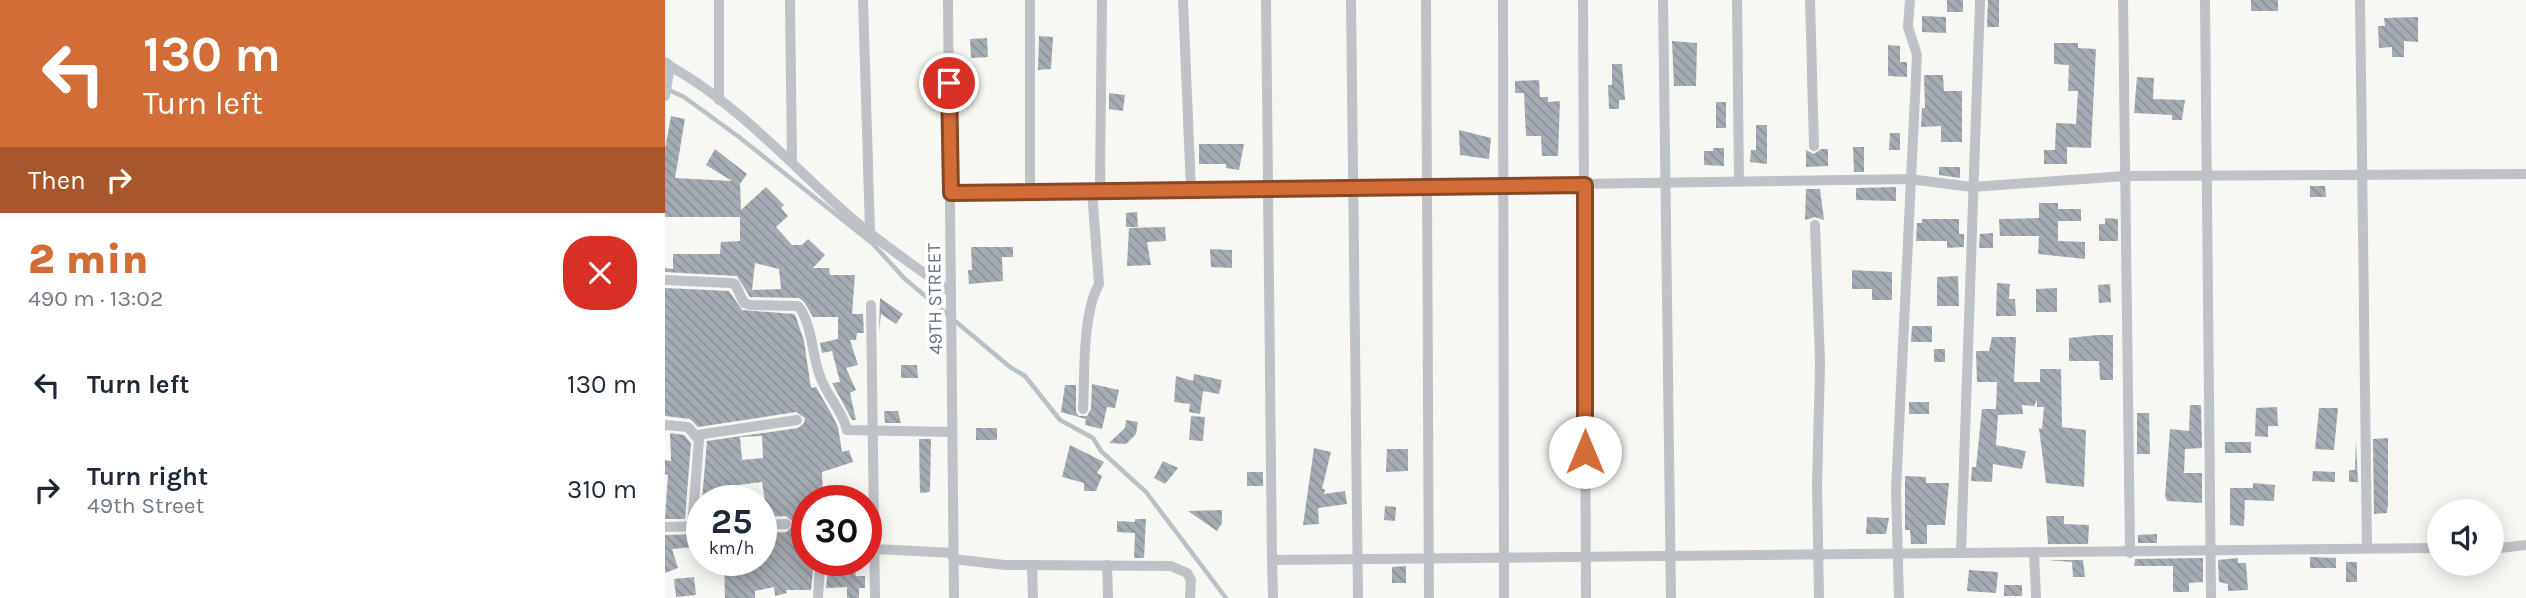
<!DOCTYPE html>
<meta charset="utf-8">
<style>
:root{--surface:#fff;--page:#f2f2f3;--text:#1f2937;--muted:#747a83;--accent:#d36d38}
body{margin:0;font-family:Karla,sans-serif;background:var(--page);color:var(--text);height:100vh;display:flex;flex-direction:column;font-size:26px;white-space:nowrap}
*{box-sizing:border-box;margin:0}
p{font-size:23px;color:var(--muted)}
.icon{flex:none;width:38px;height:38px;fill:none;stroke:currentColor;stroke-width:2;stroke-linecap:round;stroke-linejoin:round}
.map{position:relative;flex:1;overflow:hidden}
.details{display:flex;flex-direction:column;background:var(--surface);width:665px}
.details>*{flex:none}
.hud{background:#d36d38;color:#fff;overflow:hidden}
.tools{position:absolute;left:1762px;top:499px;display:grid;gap:14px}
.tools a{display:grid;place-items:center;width:77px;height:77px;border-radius:50%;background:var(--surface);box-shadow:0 4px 18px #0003;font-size:35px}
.speed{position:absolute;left:21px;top:485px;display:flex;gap:14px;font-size:35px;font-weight:700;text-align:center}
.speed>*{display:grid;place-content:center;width:91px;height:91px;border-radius:50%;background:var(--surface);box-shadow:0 4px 18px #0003;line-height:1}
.speed small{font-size:18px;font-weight:400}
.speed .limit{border:10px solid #d22;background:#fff;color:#111}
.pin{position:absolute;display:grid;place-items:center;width:60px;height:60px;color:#fff;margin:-30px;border:4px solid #fff;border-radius:50%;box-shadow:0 2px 7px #0007}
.me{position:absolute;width:77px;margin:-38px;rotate:0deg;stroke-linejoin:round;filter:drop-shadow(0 0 5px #0008)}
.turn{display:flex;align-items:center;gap:24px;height:147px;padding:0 28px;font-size:32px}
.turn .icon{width:91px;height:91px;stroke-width:2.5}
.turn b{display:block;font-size:49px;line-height:60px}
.then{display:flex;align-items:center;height:66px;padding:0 28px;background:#0003;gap:14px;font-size:26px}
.round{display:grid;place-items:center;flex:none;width:74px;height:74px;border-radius:28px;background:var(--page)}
.head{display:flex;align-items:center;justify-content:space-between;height:119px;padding:0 28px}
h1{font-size:42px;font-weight:800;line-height:52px;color:var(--accent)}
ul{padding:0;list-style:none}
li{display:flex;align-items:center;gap:21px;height:105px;padding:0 28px}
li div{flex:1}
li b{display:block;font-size:26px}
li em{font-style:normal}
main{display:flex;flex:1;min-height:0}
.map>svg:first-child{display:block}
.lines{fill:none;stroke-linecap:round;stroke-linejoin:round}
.stream{stroke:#b8c1c6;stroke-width:4.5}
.building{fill:url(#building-back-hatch);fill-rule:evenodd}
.street{stroke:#bfc2c6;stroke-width:10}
.route-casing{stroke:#894724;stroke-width:18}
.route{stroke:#d36d38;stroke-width:12}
.labels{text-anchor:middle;stroke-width:7;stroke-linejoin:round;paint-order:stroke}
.street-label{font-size:19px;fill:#697482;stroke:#fff}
</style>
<main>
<section class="details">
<div class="hud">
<div class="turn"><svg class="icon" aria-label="left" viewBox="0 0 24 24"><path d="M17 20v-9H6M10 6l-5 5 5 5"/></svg><div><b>130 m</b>Turn left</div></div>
<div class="then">Then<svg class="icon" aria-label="right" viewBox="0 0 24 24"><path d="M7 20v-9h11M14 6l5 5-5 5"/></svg></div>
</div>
<div class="head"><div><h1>2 min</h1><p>490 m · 13:02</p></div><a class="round" style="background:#d93025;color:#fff"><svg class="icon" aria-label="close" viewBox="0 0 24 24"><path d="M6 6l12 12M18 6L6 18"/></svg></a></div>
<ul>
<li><svg class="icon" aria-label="left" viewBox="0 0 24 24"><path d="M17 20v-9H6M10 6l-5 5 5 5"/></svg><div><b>Turn left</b></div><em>130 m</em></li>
<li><svg class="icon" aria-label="right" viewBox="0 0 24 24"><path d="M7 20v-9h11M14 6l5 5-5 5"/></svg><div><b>Turn right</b><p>49th Street</p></div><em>310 m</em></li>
</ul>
</section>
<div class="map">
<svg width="1861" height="598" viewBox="0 0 1861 598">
<defs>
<pattern id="building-back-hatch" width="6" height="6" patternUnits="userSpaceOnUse" patternTransform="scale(1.75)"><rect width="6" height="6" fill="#a6acb3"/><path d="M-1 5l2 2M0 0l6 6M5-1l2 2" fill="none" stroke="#8b9197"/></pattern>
</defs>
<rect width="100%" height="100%" fill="#f7f7f4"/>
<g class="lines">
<!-- stream -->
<polyline class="stream" points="4,90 19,97 74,137 208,244 240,279 345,367 360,376 395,420 428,438 436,451 481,492 561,598"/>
</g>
<!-- building -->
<g class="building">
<rect x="1282" y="0" width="16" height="12"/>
<polygon points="1323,0 1334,0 1334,27 1322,27"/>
<rect x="1586" y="0" width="27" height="11"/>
<polygon points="1257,16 1281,17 1281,33 1257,32"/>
<polygon points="1753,17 1753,42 1739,41 1739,57 1727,57 1727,47 1714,48 1713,26 1720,26 1719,18"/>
<polygon points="374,36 388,37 386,69 373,70"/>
<polygon points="322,38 323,57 306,58 305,39"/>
<polygon points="1007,41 1032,43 1031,86 1009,86"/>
<polygon points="1389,43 1413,43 1413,48 1431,49 1426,148 1402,147 1402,164 1379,164 1379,150 1390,150 1391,123 1411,124 1413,91 1403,91 1404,65 1389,64"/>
<polygon points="1223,45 1235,46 1235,62 1242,62 1242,77 1223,76"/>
<polygon points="947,64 957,64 960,100 954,100 954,109 944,109 943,85 947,85"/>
<polygon points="1259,75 1278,75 1279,91 1297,91 1297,142 1276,142 1276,126 1256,127 1257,108 1260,108"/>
<polygon points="1472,77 1489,78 1488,99 1520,100 1517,120 1507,120 1507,115 1469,113"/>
<polygon points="874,80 875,97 883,97 883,102 895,101 893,156 877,156 876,136 861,136 859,93 850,93 850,81"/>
<polygon points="444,93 460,95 458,111 444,109"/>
<rect x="1051" y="102" width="10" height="26"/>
<path d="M6 116 20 119 10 178 67 181 41 165 50 149 82 174 75 184 76 210 101 187 119 205 116 208 123 216 111 227 127 245H137L143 239 160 255 148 268H164L165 275H190L187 314H198L199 333H192L191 340H185L193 365 181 368 191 390 185 393 191 420H187L167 383 175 382 167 351 157 353 155 343 173 339V317H148L139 302 134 298 85 297 72 276 0 272V268L8 269V254H55L56 242 75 241V217H0V149ZM90 263 114 269 116 289 87 290Z"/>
<polygon points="1091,125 1102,125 1102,164 1085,162 1086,150 1091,150"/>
<polygon points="794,130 826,138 824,159 795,155"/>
<polygon points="1225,133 1235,133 1235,150 1224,150"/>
<polygon points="534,144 579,144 574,170 561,168 561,164 534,164"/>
<polygon points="1188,147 1199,147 1199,172 1189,172"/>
<polygon points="1048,148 1059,148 1059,166 1039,165 1039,151 1048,151"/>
<polygon points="1156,149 1163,149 1163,166 1141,167 1141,150 1149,154"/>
<polygon points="1274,167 1295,167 1295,178 1274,175"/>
<polygon points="1645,186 1660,186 1661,197 1645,197"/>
<polygon points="1231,187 1231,201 1191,200 1191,188"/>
<polygon points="1141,189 1155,189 1159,220 1150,217 1140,220"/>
<polygon points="1374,203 1393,203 1393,209 1416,209 1416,221 1393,221 1393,241 1420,242 1420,259 1373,254 1374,236 1335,236 1334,219 1374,218"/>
<polygon points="472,212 473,227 461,227 461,213"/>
<polygon points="1440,218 1453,219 1453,241 1434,241 1434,224 1440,224"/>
<polygon points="1257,219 1294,219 1294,234 1299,234 1299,247 1282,248 1282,241 1251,241 1252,223 1257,223"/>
<polygon points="500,227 501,241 482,242 486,265 462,266 464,228"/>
<polygon points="1328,233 1328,248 1314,248 1315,234"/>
<polygon points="306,247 348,247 348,257 337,257 338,281 304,284 303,270 307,270"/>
<polygon points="545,249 567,250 567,268 546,267"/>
<polygon points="1187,270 1227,272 1227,300 1207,300 1207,289 1187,289"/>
<polygon points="1293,276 1294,306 1272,306 1272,277"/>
<polygon points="1332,283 1345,284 1344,299 1350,299 1351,316 1331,316"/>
<polygon points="1445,284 1446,302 1434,303 1433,285"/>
<path d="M0 288 64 291 77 310 129 314 131 317 139 341 146 388 151 387 166 413 173 427 177 452 184 450 188 462 157 472 158 500H142V560H149L146 590H121L122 593 110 596 109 587 90 591V598H60L59 560H96V533L122 532 129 523 121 516 96 517V508H101L97 482 64 486 65 500H37L42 441 133 428 139 423 140 418 131 412 33 427 25 419 0 416ZM97 436 98 458 77 460 75 437Z"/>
<polygon points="1392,288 1392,312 1371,312 1371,289"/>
<polygon points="215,298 238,314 231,324 216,314 214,332"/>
<polygon points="1247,326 1267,326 1267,342 1246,342"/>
<polygon points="1432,335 1448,335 1448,380 1435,380 1434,361 1404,361 1404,338"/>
<polygon points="1327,337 1351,337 1349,382 1375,382 1375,369 1396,369 1397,427 1421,430 1419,487 1381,483 1374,428 1377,429 1379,407 1372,407 1372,400 1369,406 1357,405 1358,414 1333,415 1331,445 1361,451 1357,469 1328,464 1327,482 1306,481 1307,467 1311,467 1317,409 1331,409 1332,382 1312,382 1311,351 1324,351"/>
<rect x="1269" y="349" width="11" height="13"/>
<polygon points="236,365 252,365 253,378 236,378"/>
<polygon points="529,374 557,380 554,394 538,391 535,414 524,412 525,404 509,402 511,376 528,381"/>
<polygon points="427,384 454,390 450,408 442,407 437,429 420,425 421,419 396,412 400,385 411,385 411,412 414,416 422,416 426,409"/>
<rect x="1244" y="402" width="20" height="12"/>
<polygon points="1525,405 1536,405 1537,448 1520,449 1519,473 1537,473 1537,503 1502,501 1500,496 1505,429 1524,431"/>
<polygon points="1612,407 1613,426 1603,426 1603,437 1590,436 1591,408"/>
<polygon points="1654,408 1673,408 1669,450 1650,449"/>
<polygon points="219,411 233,411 236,423 220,423"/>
<polygon points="1472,413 1484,413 1485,454 1472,454"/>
<polygon points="526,416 540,417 538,441 524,440"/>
<polygon points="461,420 473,422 471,434 461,444 444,443 460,428"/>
<rect x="311" y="428" width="21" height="12"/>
<polygon points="5,433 19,435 26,443 20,519 0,519 3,475 0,474 0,460 6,461"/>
<polygon points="1723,438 1723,504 1722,513 1709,514 1708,439"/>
<polygon points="254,439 266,439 265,492 255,493"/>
<polygon points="1691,440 1693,482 1684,482 1684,470 1690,470"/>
<rect x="1560" y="442" width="26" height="11"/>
<polygon points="405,445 439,462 432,473 437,476 431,491 419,491 419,483 397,477"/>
<polygon points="649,448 666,452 657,489 660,489 659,494 680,491 682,504 653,508 654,524 638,525"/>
<polygon points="722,449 743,449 743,471 721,472"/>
<polygon points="498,461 513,468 500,484 489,478"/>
<polygon points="1648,471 1670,472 1670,482 1647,481"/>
<rect x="582" y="472" width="16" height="14"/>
<polygon points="1240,476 1261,477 1261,483 1284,483 1280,525 1262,525 1262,544 1246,544 1245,530 1240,530"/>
<polygon points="1588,483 1610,485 1609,501 1580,500 1579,526 1565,525 1565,488 1588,488"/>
<polygon points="720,506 731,507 730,521 719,520"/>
<polygon points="557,510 557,523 552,531 523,511"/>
<polygon points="1381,516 1399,516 1399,524 1424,525 1423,544 1383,544"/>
<polygon points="1202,517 1224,518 1221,534 1201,534"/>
<polygon points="470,519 481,519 479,558 469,558 470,533 452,532 452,521 470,522"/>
<polygon points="37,534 37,546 7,549 13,568 0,573 0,535"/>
<polygon points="1492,534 1492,543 1473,543 1473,535"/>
<polygon points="1645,557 1671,558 1671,568 1645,568"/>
<polygon points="1538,558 1538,582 1524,583 1524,592 1508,592 1508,566 1469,566 1470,559"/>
<polygon points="1573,558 1573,563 1581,563 1583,590 1563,591 1563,584 1554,582 1553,560"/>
<polygon points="1383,560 1418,560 1420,577 1408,577 1407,562"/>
<rect x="1681" y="562" width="11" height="20"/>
<polygon points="741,566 741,583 727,583 727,567"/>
<polygon points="189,567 191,576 200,576 200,588 194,588 194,598 182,598 182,587 161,588 163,568"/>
<polygon points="1304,570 1333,572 1331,593 1302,591"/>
<polygon points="29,577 31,595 11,597 9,579"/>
<rect x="1339" y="585" width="18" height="11"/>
</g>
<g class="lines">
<!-- street -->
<g class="street">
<polyline points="54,0 54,100"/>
<polyline points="125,0 127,161"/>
<polyline points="198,0 205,231"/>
<polyline points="283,0 289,598"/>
<polyline points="365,0 365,192"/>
<polyline points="518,0 526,190"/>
<polyline points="601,0 607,560"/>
<polyline points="686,0 693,598"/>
<polyline points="761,0 764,598"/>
<polyline points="838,0 839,598"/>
<polyline points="918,0 921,598"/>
<polyline points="998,0 1006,598"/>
<polyline points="1072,0 1074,182"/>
<polyline points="1145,0 1149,146"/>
<polyline points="1458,0 1465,553"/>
<polyline points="1540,0 1546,598"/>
<polyline points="1695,0 1702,547"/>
<polyline points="0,62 5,66 0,96"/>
<path d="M5 66C69 102 120 158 174 207 208 238 248 265 286 292"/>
<polyline points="435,191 437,0"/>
<polyline points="286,193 1244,179 1307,187 1460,176 1861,174"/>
<polyline points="1150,225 1155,363 1152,485 1154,598"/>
<path d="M0 280 65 283 70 284 79 303 85 305 133 306C147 322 147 356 155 376 162 397 177 409 182 430L287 432"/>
<polyline points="206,305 210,598"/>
<path d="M418 409C420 373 417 315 434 284L427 191"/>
<polyline points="0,425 23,427 34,440 27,526"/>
<polyline points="32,435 132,420"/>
<polyline points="96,525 121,524"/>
<polyline points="0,527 37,526"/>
<polyline points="210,549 288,553"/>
<polyline points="1827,549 1861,545"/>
<polyline points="1296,551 1315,0"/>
<polyline points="1369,552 1371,598"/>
<polyline points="288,559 340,565 506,566 522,573 526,580 525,598"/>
<polyline points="367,565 368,598"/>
<polyline points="442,565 443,598"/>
<polyline points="153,598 155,565"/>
<polyline points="608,598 607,560 1774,548"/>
<polyline points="1234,598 1231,490 1252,55 1243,27 1245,0"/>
</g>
</g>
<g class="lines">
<!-- route casing -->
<g class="route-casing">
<polyline id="route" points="284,83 286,193 920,185 920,452"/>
</g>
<!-- route -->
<use href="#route" class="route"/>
</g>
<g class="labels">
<!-- street labels -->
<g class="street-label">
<text transform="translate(269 299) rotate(-91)" y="7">49TH STREET</text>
</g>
</g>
</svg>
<div class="tools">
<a><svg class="icon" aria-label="sound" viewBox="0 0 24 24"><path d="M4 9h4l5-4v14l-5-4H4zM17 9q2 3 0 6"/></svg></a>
</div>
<div class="speed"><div>25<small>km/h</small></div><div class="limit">30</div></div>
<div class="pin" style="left:284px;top:83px;background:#d93025"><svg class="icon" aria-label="arrive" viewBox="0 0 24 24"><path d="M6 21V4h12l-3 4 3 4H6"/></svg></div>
<svg class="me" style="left:920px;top:452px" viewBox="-20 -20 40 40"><circle r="19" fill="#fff"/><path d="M0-13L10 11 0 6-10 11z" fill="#d36d38"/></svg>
</div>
</main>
